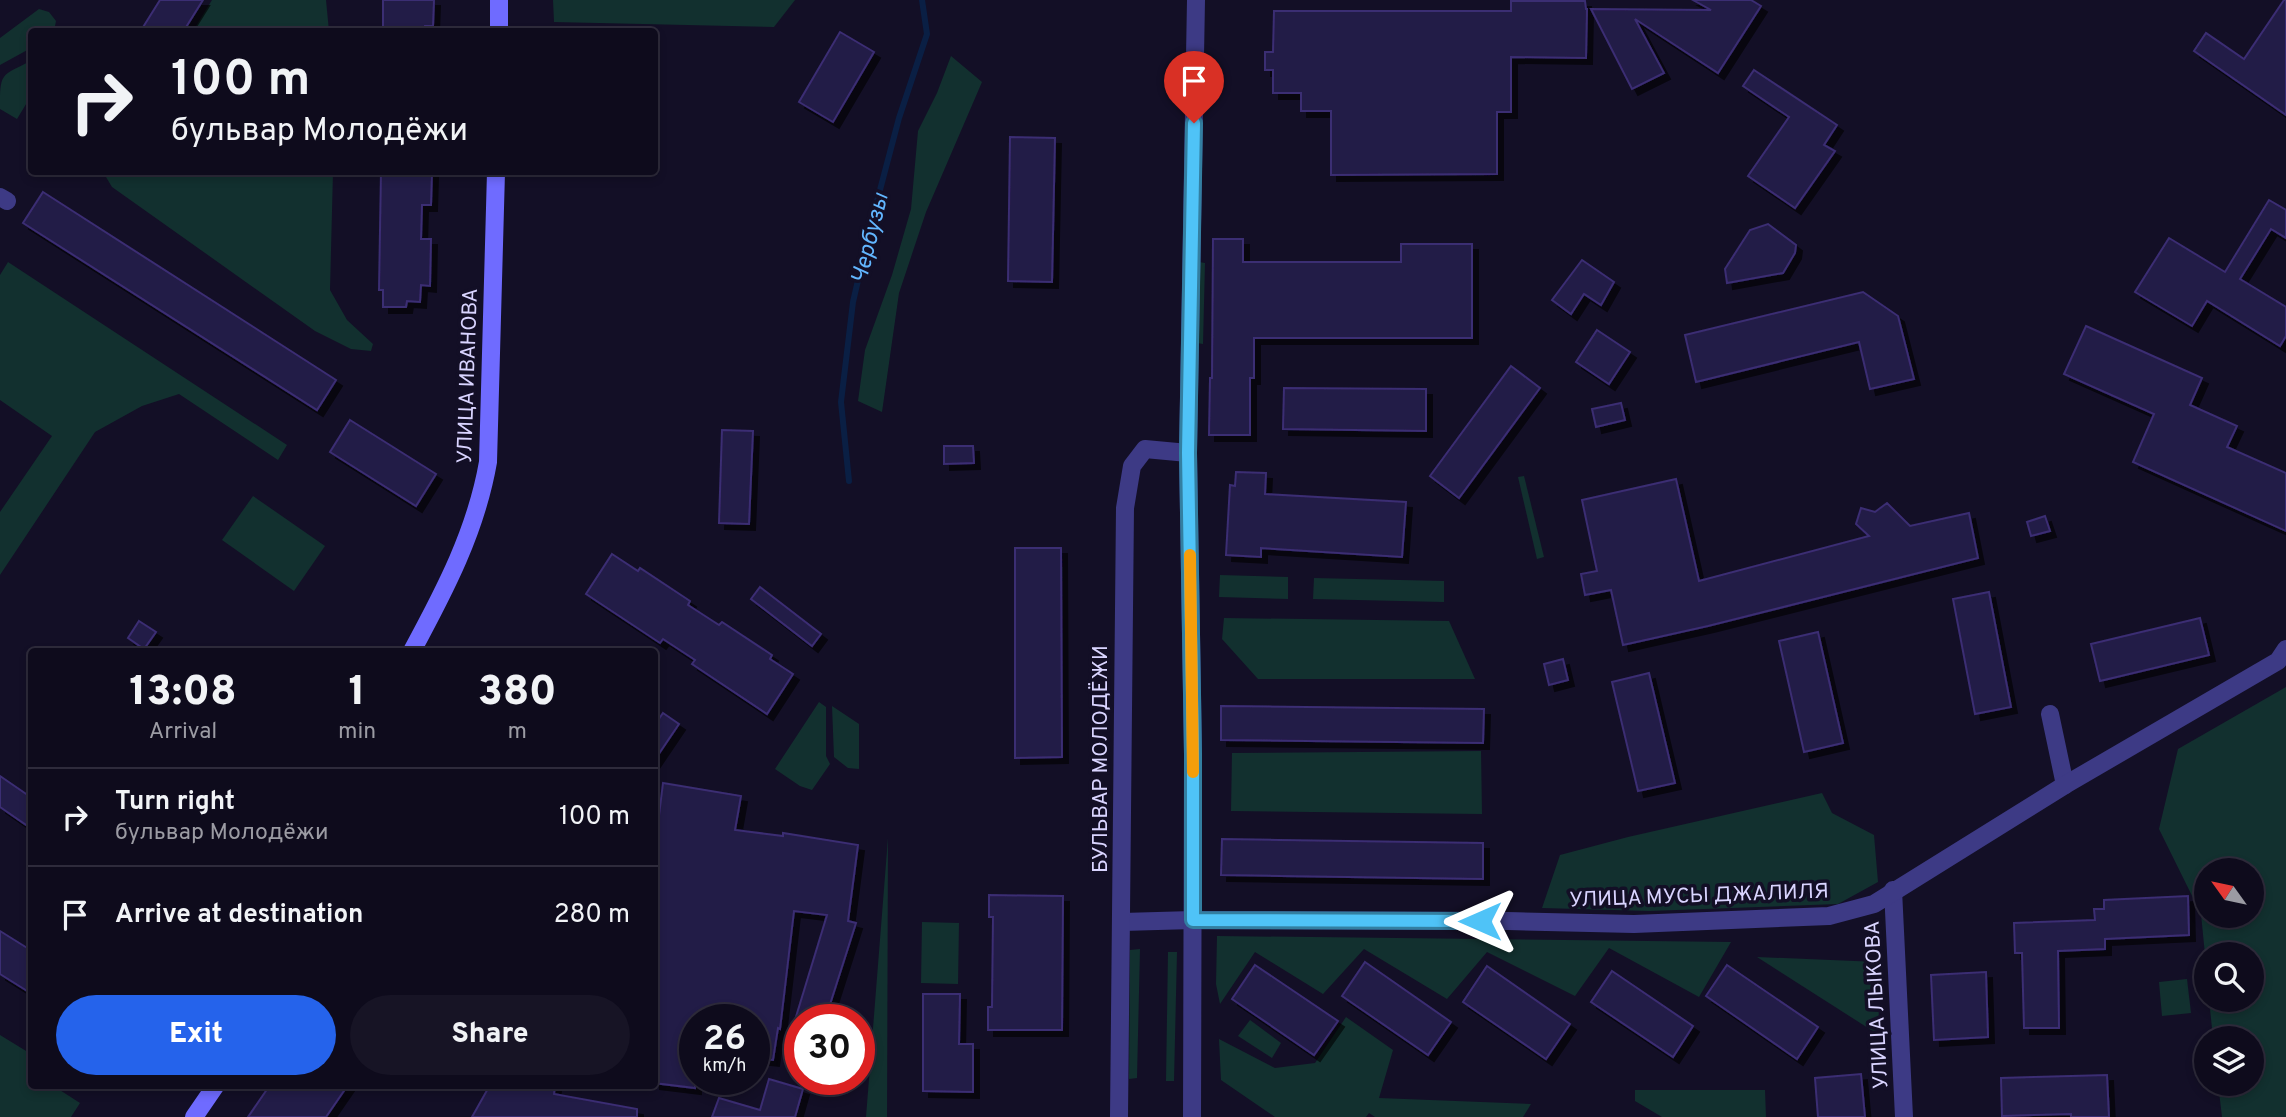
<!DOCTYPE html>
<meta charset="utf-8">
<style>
:root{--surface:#0e0b1c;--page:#171425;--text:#f1f3f6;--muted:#9b9ba3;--line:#2e2b3b;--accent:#2563eb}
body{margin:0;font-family:Overpass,sans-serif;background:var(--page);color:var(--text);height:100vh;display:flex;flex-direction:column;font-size:26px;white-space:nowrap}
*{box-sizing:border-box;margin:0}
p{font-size:23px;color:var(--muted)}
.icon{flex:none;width:38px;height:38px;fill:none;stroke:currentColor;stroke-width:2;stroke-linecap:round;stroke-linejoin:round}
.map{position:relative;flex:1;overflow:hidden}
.side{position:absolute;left:28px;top:648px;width:630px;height:441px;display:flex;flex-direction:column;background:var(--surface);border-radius:7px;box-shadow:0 4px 10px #0003,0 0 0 2px var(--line)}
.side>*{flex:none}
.top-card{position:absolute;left:28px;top:28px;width:630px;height:147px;border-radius:7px;box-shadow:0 4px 10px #0003,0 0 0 2px var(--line);background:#0e0b1c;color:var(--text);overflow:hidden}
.needle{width:46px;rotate:303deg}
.buttons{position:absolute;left:2194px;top:858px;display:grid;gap:14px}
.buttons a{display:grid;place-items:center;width:70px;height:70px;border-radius:50%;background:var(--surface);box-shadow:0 4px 10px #0003,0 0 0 2px var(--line);font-size:35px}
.speed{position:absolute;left:679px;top:1004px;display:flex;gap:14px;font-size:35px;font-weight:700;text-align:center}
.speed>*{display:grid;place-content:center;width:91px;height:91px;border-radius:50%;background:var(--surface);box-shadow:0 4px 10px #0003,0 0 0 2px var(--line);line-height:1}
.speed small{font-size:18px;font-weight:400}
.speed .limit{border:10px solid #d22;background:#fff;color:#111}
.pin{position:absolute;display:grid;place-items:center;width:60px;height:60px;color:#fff;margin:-72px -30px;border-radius:50% 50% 50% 0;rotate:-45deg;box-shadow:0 0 7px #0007}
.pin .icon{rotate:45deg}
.me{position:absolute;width:77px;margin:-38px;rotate:270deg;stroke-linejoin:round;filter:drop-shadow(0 0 5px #0008)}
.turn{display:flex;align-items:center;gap:24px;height:147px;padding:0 28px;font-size:32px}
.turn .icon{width:91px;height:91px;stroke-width:2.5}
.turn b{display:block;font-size:49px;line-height:60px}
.eta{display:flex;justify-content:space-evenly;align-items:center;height:119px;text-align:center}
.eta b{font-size:42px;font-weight:800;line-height:49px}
.action{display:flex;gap:14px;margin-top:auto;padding:14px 28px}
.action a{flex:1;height:80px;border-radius:42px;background:var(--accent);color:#fff;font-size:28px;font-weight:800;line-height:80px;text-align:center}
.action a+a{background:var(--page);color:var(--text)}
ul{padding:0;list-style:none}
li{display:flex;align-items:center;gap:21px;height:98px;padding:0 28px;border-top:2px solid var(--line)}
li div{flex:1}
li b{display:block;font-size:26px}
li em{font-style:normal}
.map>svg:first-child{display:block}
.green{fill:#12302f;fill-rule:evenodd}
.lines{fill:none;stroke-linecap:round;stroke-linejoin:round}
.stream{stroke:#0a1f44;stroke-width:6}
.building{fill:#241b47;stroke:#3b2d73;stroke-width:2;filter:url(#shadow)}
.street{stroke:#3d3a85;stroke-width:18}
.secondary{stroke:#6f6bff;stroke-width:18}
.route-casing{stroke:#337fa1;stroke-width:18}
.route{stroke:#4fc3f7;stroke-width:12}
.slow{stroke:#f59e0b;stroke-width:12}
.labels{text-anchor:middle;stroke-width:7;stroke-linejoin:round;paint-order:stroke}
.street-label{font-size:21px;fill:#d9d4ff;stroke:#130f26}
.water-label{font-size:23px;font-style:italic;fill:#62b6ff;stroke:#130f26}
</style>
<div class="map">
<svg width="2286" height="1117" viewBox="0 0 2286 1117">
<defs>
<filter id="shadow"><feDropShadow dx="6" dy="6" stdDeviation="0" flood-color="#0009"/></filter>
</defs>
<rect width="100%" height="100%" fill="#130f26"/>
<!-- green -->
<g class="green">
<polygon points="212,0 326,0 329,31 193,31"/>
<polygon points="553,0 795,0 774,27 554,22"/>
<polygon points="39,9 49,12 56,21 54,31 32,32 31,48 0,65 0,38"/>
<polygon points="951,56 982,82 926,212 899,293 882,412 858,401 865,350 892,275 911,209 918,131 937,93"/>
<path d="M31 61V96L17 119 0 109C0 73 0 76 31 61Z"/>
<polygon points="109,172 333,172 330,290 347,320 373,344 371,351 351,349 315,331 112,187 106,177"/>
<polygon points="8,262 287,445 278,460 179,394 142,406 95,432 0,575 0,512 52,436 0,400 0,275"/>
<polygon points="1199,262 1205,263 1203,344 1197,343"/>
<polygon points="1524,476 1544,557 1537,559 1518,477"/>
<polygon points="253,496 325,546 294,591 222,540"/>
<polygon points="1220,575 1288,577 1288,599 1219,597"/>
<polygon points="1314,578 1444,581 1444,602 1313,599"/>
<polygon points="1224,618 1449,621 1475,679 1258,679 1222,639"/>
<path d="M2286 687V1117H2222L2218 1083H2252V1038H2213L2209 999H2252V954H2207V975L2201 914 2159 829 2178 749ZM2207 870H2252V915H2207Z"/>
<polygon points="819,702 826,707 826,756 830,764 812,790 800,786 775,769"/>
<polygon points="832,706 859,724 859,769 848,768 834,757"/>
<polygon points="1481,751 1482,814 1231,811 1232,753"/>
<polygon points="1822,793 1832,813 1874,835 1878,882 1838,904 1649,911 1542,908 1560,855 1628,837"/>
<polygon points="888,838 887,1117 866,1117"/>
<polygon points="922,922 959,923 958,984 921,983"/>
<polygon points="1217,936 1731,942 1699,997 1609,948 1575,996 1487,952 1447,999 1364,949 1323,994 1255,952 1220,1004 1216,984"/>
<polygon points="1140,949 1137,1078 1129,1079 1130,950"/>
<polygon points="1168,952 1177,952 1174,1081 1166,1081"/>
<polygon points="1757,957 1878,962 1879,1035"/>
<polygon points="2187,979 2191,1013 2162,1016 2159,982"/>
<polygon points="1346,1017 1393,1050 1379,1098 1531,1104 1523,1117 1375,1117 1369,1113 1366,1117 1275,1117 1221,1080 1219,1039 1275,1068 1315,1063"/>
<polygon points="1250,1020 1281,1043 1272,1058 1238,1036"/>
<polygon points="0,1035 31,1054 32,1085 52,1085 80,1103 71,1117 0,1117"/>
<polygon points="1635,1090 1765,1090 1766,1117 1662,1117 1635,1101"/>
</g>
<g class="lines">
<!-- stream -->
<polyline class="stream" points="849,481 841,402 853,302 871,224 899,118 927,34 922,0"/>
</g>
<!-- building -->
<g class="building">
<polygon points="160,0 203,0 183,32 140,32"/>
<polygon points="383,0 434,0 433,26 425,26 424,32 383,32"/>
<polygon points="1693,0 1751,0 1761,6 1718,73 1635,19 1664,73 1632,89 1591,9 1711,10"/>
<polygon points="2284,0 2286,0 2286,115 2194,51 2206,33 2244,59"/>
<polygon points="1511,1 1585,1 1586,9 1587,9 1586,58 1511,57 1511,112 1497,112 1497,174 1331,175 1331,111 1301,111 1301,93 1273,93 1273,70 1265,70 1265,52 1273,52 1274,11 1511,11"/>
<polygon points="840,32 874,52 833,122 799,102"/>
<polygon points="1754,70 1837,125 1824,145 1835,151 1795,208 1748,176 1789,117 1743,86"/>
<polygon points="1010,137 1055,138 1052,282 1008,281"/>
<polygon points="381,172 432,172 431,205 422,205 421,239 431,239 430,286 421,285 420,302 407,301 406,307 383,307 383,290 379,290"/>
<polygon points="43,192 336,380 317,410 23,223"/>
<polygon points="2269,200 2286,210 2286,238 2271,229 2240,279 2286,307 2286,336 2280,346 2207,301 2192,326 2135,292 2169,238 2225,272"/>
<polygon points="1768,224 1796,245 1795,253 1783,273 1727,283 1725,269 1750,230"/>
<polygon points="1213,239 1243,239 1243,262 1401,262 1401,244 1472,244 1472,338 1254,338 1254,378 1250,378 1250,435 1209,435 1210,378 1212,378"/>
<polygon points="1582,260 1614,282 1601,305 1584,294 1571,314 1552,300"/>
<polygon points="1863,292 1898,316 1914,379 1870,389 1859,342 1696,382 1685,335"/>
<polygon points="2086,326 2202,378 2190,405 2237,426 2227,447 2286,473 2286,531 2133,462 2154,414 2064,374"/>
<polygon points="1597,330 1630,352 1609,384 1576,362"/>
<polygon points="1511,366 1540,388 1459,498 1430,476"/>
<polygon points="1284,388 1426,389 1426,431 1283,429"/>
<polygon points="1621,403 1625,420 1596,427 1592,409"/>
<polygon points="350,420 436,474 416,506 330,452"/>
<polygon points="722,430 753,431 749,524 719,523"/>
<polygon points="944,446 973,446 974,463 944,464"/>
<polygon points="1236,472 1266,473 1265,494 1406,502 1402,557 1261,548 1261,557 1226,555 1230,485 1235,486"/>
<polygon points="1676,479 1699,581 1869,536 1856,524 1861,508 1875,512 1887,503 1910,526 1969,513 1978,558 1708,626 1623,645 1611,590 1585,595 1581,574 1597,571 1582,500"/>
<polygon points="2045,516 2050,531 2031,536 2027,522"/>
<polygon points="1015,548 1061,548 1062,757 1015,758"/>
<polygon points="612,554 638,571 640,568 690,601 688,605 719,625 722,622 772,655 770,659 793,674 767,714 692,664 695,660 663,639 660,643 586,594"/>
<polygon points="760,587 821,634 812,646 751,599"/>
<polygon points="1989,592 2011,707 1975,714 1953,599"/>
<polygon points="2200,618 2209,655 2100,681 2091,644"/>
<polygon points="139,621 156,632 144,649 128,638"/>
<polygon points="1818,632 1843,743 1804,752 1779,641"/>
<polygon points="1563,659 1568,680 1549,685 1544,664"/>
<polygon points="1649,673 1675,783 1638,791 1612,682"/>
<polygon points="1221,706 1484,709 1483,743 1221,740"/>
<polygon points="663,713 679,724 654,761 654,726"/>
<polygon points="0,776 32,798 32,829 0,807"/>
<polygon points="663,783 741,796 735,830 783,836 783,833 858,845 848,921 856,923 825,1020 795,1020 827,915 794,911 780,1029 778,1028 773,1060 754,1058 754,1020 695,1020 695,1088 654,1083 654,857"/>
<polygon points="1222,839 1483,843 1483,879 1221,875"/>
<polygon points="989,895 1063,896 1062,1030 988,1030 988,1007 992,1007 993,917 989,917"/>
<polygon points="2188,896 2189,935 2105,939 2105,949 2058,951 2059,1028 2024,1028 2022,953 2015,953 2014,923 2095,920 2094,909 2104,909 2104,900"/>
<polygon points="0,931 32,951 32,994 0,974"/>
<polygon points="1365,962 1451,1022 1428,1055 1342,996"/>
<polygon points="1255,965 1338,1021 1314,1055 1232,999"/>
<polygon points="1727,965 1818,1027 1797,1059 1706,996"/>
<polygon points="1487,966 1570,1024 1546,1059 1463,1002"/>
<polygon points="1612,971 1693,1026 1673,1057 1591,1002"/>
<polygon points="1986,972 1988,1037 1934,1040 1931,975"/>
<polygon points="923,994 960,994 959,1044 973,1044 973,1092 923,1091"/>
<polygon points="1861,1074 1865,1117 1818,1117 1815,1078"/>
<polygon points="2107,1075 2109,1117 2071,1117 2071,1114 2002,1116 2001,1078"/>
<polygon points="769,1079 803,1089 795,1117 712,1117 719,1098 760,1110"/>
<polygon points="270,1085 348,1085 326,1117 248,1117"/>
<polygon points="490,1085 555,1085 554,1094 637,1109 637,1117 472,1117"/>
</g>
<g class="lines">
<!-- street -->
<g class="street">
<polyline points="0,197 7,201"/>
<polyline points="2050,714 2065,785"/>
<polyline points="1893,890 1904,1117"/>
<polyline points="1122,922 1193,920 1508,921 1634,924 1829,916 1874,904 2065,785 2278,661 2286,649"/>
<polyline points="1119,1117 1125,508 1132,466 1145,449 1188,453"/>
<polyline points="1192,1117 1193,754 1188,453 1196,0"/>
</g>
<!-- secondary -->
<g class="secondary">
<polyline points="499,32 499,0"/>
<path d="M412 651C445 590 476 531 488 462L496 172"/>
<polyline points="194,1117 216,1085"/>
</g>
</g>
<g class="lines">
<!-- route casing -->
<g class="route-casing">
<polyline id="route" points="1194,123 1188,453 1193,754 1193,920 1480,921"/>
</g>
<!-- route -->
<use href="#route" class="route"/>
<!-- slow -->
<polyline class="slow" points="1190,555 1193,772"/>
</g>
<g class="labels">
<!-- street labels -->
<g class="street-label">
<text transform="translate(467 376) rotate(-88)" y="7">УЛИЦА ИВАНОВА</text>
<text transform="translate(1100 759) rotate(-90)" y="7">БУЛЬВАР МОЛОДЁЖИ</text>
<text transform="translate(1699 895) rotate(-2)" y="7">УЛИЦА МУСЫ ДЖАЛИЛЯ</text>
<text transform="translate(1876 1005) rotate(-93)" y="7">УЛИЦА ЛЫКОВА</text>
</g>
<!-- water labels -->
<g class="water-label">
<text transform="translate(869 238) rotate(-76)" y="8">Чербузы</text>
</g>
</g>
</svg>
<div class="buttons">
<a><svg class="needle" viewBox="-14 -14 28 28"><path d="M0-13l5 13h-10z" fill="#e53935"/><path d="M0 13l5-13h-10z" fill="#9b9ba3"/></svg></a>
<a><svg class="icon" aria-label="search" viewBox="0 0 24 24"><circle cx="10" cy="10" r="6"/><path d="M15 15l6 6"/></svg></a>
<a><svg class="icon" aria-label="layers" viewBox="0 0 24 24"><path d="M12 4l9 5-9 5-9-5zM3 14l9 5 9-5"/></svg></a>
</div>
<div class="speed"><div>26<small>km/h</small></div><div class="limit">30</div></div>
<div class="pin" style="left:1194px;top:123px;background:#d93025"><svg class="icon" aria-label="arrive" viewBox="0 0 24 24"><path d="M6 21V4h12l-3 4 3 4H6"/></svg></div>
<svg class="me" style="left:1480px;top:921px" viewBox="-20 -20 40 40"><path d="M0-17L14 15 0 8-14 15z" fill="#4fc3f7" stroke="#fff" stroke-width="4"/></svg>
<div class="top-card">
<div class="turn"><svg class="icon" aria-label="right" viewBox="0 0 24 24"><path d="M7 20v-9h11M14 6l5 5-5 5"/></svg><div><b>100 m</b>бульвар Молодёжи</div></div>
</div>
<section class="side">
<div class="eta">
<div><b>13:08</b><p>Arrival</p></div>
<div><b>1</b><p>min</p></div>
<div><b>380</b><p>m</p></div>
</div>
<ul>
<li><svg class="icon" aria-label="right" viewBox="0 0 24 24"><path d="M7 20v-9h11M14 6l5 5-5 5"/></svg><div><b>Turn right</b><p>бульвар Молодёжи</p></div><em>100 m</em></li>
<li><svg class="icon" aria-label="arrive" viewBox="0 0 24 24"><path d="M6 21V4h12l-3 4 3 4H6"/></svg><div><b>Arrive at destination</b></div><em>280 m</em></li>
</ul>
<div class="action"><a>Exit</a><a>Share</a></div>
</section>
</div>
